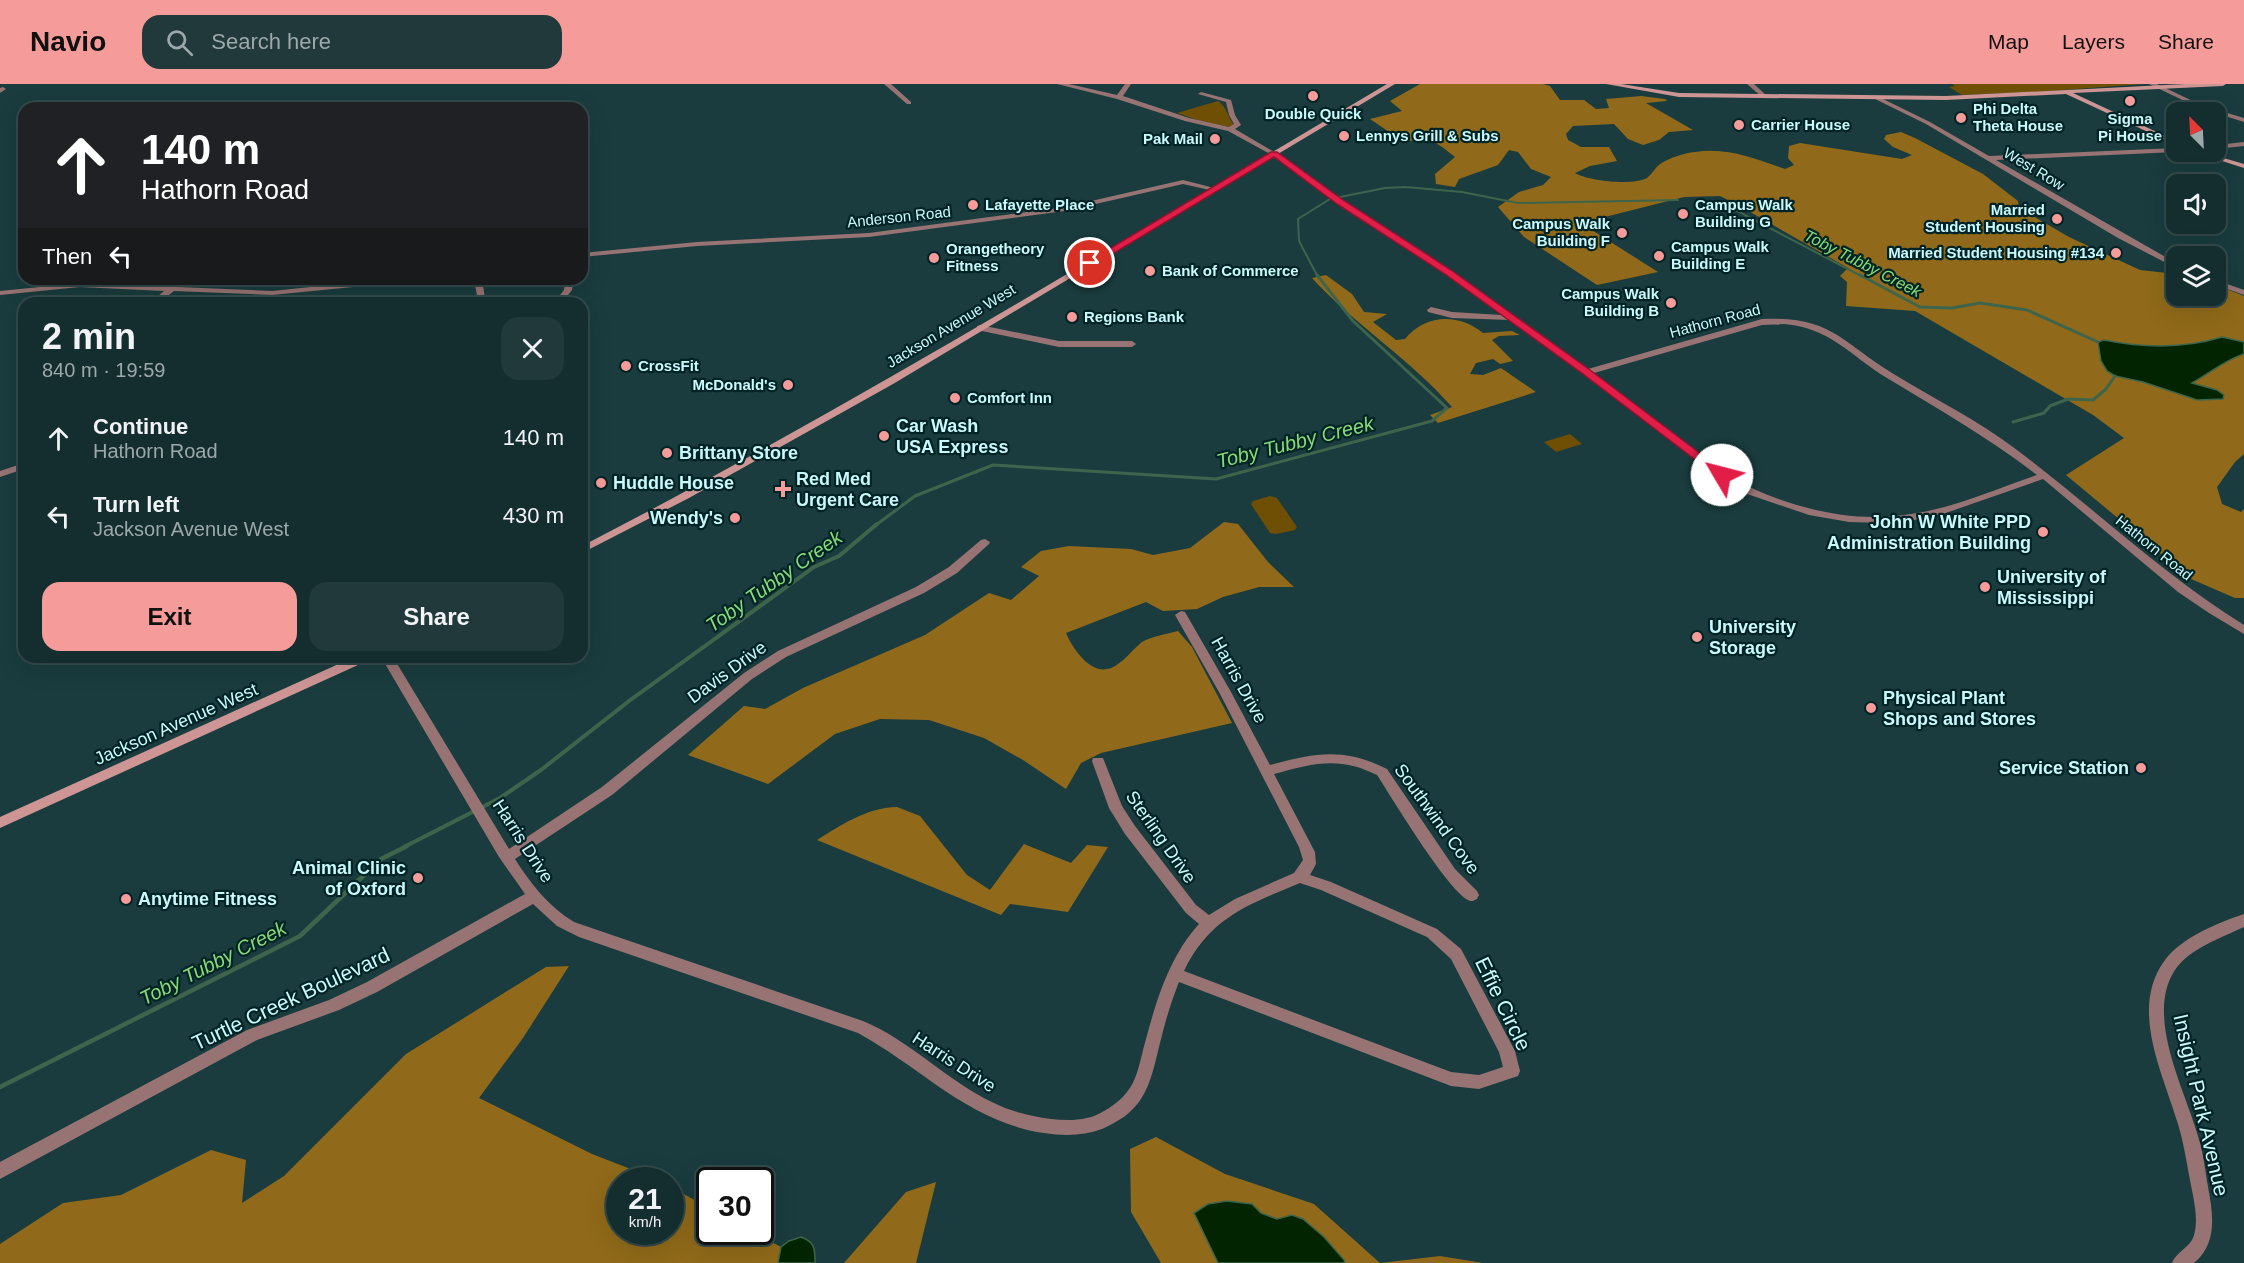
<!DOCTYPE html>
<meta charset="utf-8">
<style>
:root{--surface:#142d2e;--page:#21393a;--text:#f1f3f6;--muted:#9da8aa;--line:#33494a;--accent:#f59b9a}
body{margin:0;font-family:Arial,sans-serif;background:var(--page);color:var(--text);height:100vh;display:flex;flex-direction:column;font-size:22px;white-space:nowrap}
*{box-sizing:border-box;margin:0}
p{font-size:20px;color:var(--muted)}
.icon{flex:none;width:33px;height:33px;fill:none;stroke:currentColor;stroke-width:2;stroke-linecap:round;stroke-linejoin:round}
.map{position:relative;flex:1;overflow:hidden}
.sheet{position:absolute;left:18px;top:213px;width:570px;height:366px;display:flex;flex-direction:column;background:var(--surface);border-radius:18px;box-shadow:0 6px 24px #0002,0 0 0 2px var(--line)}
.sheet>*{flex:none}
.guide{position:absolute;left:18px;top:18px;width:570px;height:183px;border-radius:18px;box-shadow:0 6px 24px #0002,0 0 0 2px var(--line);background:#202124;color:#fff;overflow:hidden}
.needle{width:39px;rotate:336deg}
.tools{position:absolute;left:2166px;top:18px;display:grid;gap:12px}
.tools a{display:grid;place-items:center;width:60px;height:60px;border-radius:12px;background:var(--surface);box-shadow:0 6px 24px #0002,0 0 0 2px var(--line);font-size:30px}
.speed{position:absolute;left:606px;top:1083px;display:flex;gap:12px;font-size:30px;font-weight:700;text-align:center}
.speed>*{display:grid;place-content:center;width:78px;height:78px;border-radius:50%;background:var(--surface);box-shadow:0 6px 24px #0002,0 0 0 2px var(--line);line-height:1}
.speed small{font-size:15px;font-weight:400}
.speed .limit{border:3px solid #111;border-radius:9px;background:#fff;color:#111}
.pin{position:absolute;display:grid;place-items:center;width:51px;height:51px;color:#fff;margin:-26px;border:3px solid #fff;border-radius:50%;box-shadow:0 2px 6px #0007}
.me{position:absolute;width:66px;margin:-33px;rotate:307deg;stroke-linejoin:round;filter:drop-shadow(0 0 4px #0008)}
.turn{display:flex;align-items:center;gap:21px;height:126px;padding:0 24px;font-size:27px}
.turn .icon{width:78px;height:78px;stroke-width:2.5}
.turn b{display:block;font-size:42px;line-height:51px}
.then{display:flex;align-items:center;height:57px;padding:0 24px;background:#0003;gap:12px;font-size:22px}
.round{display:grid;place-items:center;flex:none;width:63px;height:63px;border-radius:18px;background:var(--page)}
.headline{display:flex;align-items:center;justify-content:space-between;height:102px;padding:0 24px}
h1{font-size:36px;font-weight:700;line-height:45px}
.cta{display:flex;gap:12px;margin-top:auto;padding:12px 24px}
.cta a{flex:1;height:69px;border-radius:18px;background:var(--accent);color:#111;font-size:24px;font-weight:700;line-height:69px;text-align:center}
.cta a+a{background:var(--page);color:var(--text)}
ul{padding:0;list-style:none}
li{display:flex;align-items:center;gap:18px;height:78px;padding:0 24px}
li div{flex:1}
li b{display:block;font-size:22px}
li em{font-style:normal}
header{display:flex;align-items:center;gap:36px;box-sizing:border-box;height:84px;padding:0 30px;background:var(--accent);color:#111}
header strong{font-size:28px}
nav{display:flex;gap:33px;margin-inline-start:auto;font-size:21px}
.search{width:420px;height:54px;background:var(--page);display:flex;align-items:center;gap:15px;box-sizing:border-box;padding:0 21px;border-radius:18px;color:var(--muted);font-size:22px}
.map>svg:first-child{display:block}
.green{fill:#6f4f03}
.forest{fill:#906a1a}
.water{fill:#022500;stroke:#3e654c;stroke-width:1.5}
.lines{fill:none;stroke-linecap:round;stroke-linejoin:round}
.stream-far3{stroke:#3e654c;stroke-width:2}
.stream-far2{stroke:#3e654c;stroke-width:3}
.stream-far1{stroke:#3e654c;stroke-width:4}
.stream{stroke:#3e654c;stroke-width:4.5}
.street{fill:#977473;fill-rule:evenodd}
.secondary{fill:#cd9695;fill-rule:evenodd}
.route{fill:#e11d48;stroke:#92132f;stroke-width:1.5}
.poi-dot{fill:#f59b9a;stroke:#002325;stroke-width:2}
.labels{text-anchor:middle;stroke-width:4.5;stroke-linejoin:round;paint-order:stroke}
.far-poi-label{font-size:15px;font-weight:bold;fill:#c9f9fc;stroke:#002325;text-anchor:start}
.far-street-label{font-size:15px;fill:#c9f9fc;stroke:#002325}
.far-water-label{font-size:16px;font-style:italic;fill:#85db76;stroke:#002325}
.poi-label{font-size:18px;font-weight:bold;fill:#c9f9fc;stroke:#002325;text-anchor:start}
.street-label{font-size:18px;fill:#c9f9fc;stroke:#002325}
.water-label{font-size:20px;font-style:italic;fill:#85db76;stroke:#002325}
.near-street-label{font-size:21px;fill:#c9f9fc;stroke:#002325}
</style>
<header>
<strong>Navio</strong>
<div class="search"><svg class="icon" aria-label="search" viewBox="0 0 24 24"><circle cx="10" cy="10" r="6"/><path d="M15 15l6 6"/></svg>Search here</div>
<nav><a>Map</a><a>Layers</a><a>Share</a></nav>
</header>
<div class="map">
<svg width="2244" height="1179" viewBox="0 0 2244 1179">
<rect width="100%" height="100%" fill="#1a3c3e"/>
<!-- green -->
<g class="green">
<polygon points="1952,0 2143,0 2037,8 1962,11 1949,3 1955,2"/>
<path d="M1218 17C1228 24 1227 33 1235 42L1230 43 1200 37 1177 29Z"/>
<polygon points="1570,350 1582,360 1556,368 1544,358"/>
<polygon points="1270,412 1277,414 1297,443 1295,446 1276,450 1270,449 1251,420 1253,417"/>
</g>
<!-- forest -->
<g class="forest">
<path d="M1420 0H1543L1550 2 1560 16H1584L1596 25 1609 24 1606 15 1641 12 1665 15 1667 17 1646 19 1693 46 1669 48 1659 56 1643 61 1628 55 1614 40 1573 42 1566 50 1568 56 1581 63H1609L1617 77 1590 82 1575 89C1588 97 1633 102 1647 94 1652 90 1655 84 1660 80 1670 74 1683 69 1695 68 1728 63 1755 75 1785 85L1794 81 1788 74 1789 62 1800 59 1902 75 1912 71 1893 63 1884 55 1886 51 1901 48 1915 54 1983 90 2018 117 2019 124 2069 153 2140 186 2176 190V212H2216V201L2244 212V370L2235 378 2217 403 2222 420 2241 428 2244 425V514H2235L2191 495 2066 391 2124 354 2093 331 1915 227 1846 222 1847 198 1840 192 1848 184 1738 121 1720 112 1684 113 1597 135 1587 143 1658 188 1597 201 1524 153 1498 123 1519 108 1543 101 1551 93 1531 85 1518 68 1509 66 1498 81 1459 95 1455 103 1436 100 1435 90 1455 73C1433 56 1432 53 1404 58L1370 35 1402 27 1390 17Z"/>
<path d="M1326 191 1352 210 1364 228 1387 230 1373 238 1396 256 1405 255C1425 230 1459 229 1483 249L1512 247 1520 251 1499 252 1492 256 1513 277 1500 280 1493 275 1476 279 1470 290 1483 291 1501 284 1536 308 1438 339 1430 331 1452 323C1410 275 1355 241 1312 194Z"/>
<path d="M1224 438 1238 440 1268 478 1294 503H1259L1223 513 1197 525 1163 527 1146 518 1066 549C1074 567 1095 598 1118 580 1127 574 1134 564 1142 558 1152 552 1167 550 1178 547L1192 563 1232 639 1101 669 1081 679 1066 705 1023 676 984 654 929 636 880 635 835 650 768 700 688 671 744 622 765 625 803 604 925 551 989 509 1011 516 1039 492 1021 483 1041 467 1069 462 1131 465 1153 471 1190 464Z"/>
<path d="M897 723 920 732 967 791 990 806 1024 760 1071 779 1087 761 1108 763 1068 828 1010 820 1001 831 817 756C843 740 866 724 897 723Z"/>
<polygon points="569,882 523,954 479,1014 592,1070 659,1096 620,1096 620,1148 670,1148 671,1103 709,1124 710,1148 753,1148 781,1163 778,1179 0,1179 0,1160 63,1119 121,1111 211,1066 246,1076 242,1119 284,1092 406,970 546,883"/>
<polygon points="1156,1053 1225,1090 1314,1120 1380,1179 1440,1172 1483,1179 1161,1179 1131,1128 1130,1065"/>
<polygon points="936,1098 916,1179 844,1179 906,1108"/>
</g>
<!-- water -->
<g class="water">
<path d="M2222 253 2244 258V270C2225 276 2210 289 2192 299L2217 306 2224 311 2223 315 2197 316 2143 298 2115 292 2107 287 2101 277 2098 258 2104 256C2144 264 2183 265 2222 253Z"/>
<polygon points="1227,1117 1252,1120 1261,1129 1277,1135 1292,1131 1303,1135 1324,1153 1345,1177 1344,1179 1218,1179 1194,1129 1208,1120"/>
<path d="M801 1153C815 1158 815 1165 815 1179H778L781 1163 789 1157Z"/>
</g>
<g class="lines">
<!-- stream-far3 -->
<g class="stream-far3">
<polyline points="1340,113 1385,104 1405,103 1462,108 1518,119 1678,116"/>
<polyline points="1726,121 1863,193"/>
<polyline points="1318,193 1299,157 1298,135 1330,115"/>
</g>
<!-- stream-far2 -->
<g class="stream-far2">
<polyline points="1860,191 1920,223 1952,224 1980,219 2027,226 2098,258"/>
<polyline points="2013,338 2044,329 2050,322 2068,315 2093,316 2106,305 2115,292"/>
<polyline points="876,441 915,412 993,381 1216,395 1432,337 1447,324 1353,237 1317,191"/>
</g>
<!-- stream-far1 -->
<polyline class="stream-far1" points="404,763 500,714 541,686 629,617 814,483 839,472 877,440"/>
<!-- stream -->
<polyline class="stream" points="0,1003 300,852 381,775 407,762"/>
<!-- street -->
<g class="street">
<polygon points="884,0 891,0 911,18 911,20 907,20"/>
<path d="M1057 0H1069L1117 11 1125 0H1131L1123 12 1189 34 1229 43 1234 40 1229 31 1226 18 1198 10 1201 8 1231 16 1235 31 1241 41 1235 45 1276 69 1343 116 1451 186 1588 285 1762 235C1831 232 1840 257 1892 289 1934 315 1978 336 2017 366 2093 423 2162 490 2244 541V550L2209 529 2178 508 2043 395 1943 430 1910 437 1882 439 1849 438 1809 431 1747 410 1718 393 1584 290 1510 236 1452 234 1428 228 1427 226 1431 223 1452 228 1502 231 1445 190 1337 120 1272 71 1228 47 1185 37 1117 15ZM1784 240C1831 244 1849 271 1887 294 1938 325 1989 354 2037 391 1996 405 1954 424 1911 430 1859 439 1804 427 1756 406 1731 396 1709 377 1688 360 1657 337 1625 313 1594 289L1762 241Z"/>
<polygon points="1747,0 1754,0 1767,12 1762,13"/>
<polygon points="2149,0 2157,0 2201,21 2244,34 2244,38 2197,23"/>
<polygon points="3,3 6,5 0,9 0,4"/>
<polygon points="1875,13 1879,13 1930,38 1989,72 2176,64 2176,68 2178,68 2176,68 1996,76 2176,179 2176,184 2118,154 1926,40 1875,15"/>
<polygon points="2244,58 2244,62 2216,65 2216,61"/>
<polygon points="1183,96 1218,105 1214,107 1183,100 1065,127 869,153 697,162 582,173 582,169 697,158 869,149 1065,123"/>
<polygon points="388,195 417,195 413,197 272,211 174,207 159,219 150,219 164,207 80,203 0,211 0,207 80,199 272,207"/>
<polygon points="474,195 482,195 485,214 493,219 482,219 478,217"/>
<polygon points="565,195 573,195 572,206 562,219 554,219 564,206"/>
<polygon points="2216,196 2244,206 2244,211 2216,201"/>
<polygon points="980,241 1059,257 1132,257 1136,260 1132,263 1059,263 977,246 977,242"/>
<polygon points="24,379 24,385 0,393 0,387"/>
<path d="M985 455 990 458 989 460 957 489 924 509 786 573 752 595 612 711 515 775C530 799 549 823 574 838L863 937C911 957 947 997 994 1019 1012 1028 1031 1032 1051 1035 1069 1037 1089 1037 1104 1027 1117 1020 1130 1008 1135 994 1140 982 1142 968 1146 955 1157 914 1170 872 1199 840L1186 829 1125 750 1109 724 1092 677 1093 674H1103L1122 722 1135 742 1196 821 1209 831 1235 815 1294 789 1303 776 1299 763 1219 608 1175 531 1181 527 1185 528 1231 608 1270 681C1315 669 1343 663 1387 685L1455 785 1477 807 1479 811 1477 815C1473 817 1472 818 1468 816 1446 804 1394 717 1377 691 1340 672 1313 679 1274 690L1315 768 1316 780 1310 791 1331 798 1437 845 1461 865 1515 967 1520 987 1518 992 1479 1005 1451 1002 1179 898C1171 918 1165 938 1160 959 1155 978 1152 998 1141 1015 1132 1029 1118 1038 1102 1045 1083 1052 1064 1052 1044 1049 969 1038 922 984 858 949L579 853 557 842 533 820 377 908 339 926 257 956 0 1095V1078L247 946 329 916 367 898 525 810 499 773 381 573H393L509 765 602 703 744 589 778 567 916 503 949 483 981 456ZM1300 799 1321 806 1427 853 1451 875 1499 968 1503 983 1479 991 1451 988 1184 887C1210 833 1248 821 1300 799Z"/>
<path d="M2244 830V843C2221 854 2190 864 2175 886 2145 931 2184 1004 2197 1049 2203 1066 2205 1085 2208 1103 2213 1130 2218 1159 2194 1179H2172C2177 1167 2191 1163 2194 1151 2199 1134 2193 1113 2190 1096 2186 1075 2183 1054 2176 1034 2161 985 2130 923 2165 876 2182 853 2218 839 2244 830Z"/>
</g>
<!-- secondary -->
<g class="secondary">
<path d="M1387 0H1395L893 300 689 414 582 469V462C857 320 1121 157 1387 0Z"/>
<polygon points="1606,0 1621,0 1679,9 1946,12 2185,0 2226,0 2223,2 2073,9 2176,57 2176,61 2066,10 1946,16 1679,13"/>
<polygon points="2194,68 2203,68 2244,80 2244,84"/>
<polygon points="354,573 371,573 369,576 0,744 0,733"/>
</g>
</g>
<!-- route -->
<polygon class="route" points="1271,68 1277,68 1343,116 1451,186 1590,286 1726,389 1726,393 1718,393 1583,290 1445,190 1337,120 1274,73 1094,181 1086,179"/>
<!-- markers -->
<g class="poi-dot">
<circle cx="1313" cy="12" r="6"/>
<circle cx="2130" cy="17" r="6"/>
<circle cx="1961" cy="34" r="6"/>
<circle cx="1739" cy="41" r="6"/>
<circle cx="1344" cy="52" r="6"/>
<circle cx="1215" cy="55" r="6"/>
<circle cx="973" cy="121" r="6"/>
<circle cx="1683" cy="130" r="6"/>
<circle cx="2057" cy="135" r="6"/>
<circle cx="1622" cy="149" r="6"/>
<circle cx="2116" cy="169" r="6"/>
<circle cx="1659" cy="172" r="6"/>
<circle cx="934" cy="174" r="6"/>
<circle cx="1150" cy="187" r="6"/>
<circle cx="1671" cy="219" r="6"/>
<circle cx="1072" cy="233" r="6"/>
<circle cx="626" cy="282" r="6"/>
<circle cx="788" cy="301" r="6"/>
<circle cx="955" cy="314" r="6"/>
<circle cx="884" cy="352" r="6"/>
<circle cx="667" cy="369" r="6"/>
<circle cx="601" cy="399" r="6"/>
<path d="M780 396h6v6h6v6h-6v6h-6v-6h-6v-6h6z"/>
<circle cx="735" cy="434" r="6"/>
<circle cx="2043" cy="448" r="6"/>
<circle cx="1985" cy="503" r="6"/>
<circle cx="1697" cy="553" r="6"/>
<circle cx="1871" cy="624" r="6"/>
<circle cx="2141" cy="684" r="6"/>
<circle cx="418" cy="794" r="6"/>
<circle cx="126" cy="815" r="6"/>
</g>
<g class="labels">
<!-- far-poi labels -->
<g class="far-poi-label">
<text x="1973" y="30">Phi Delta<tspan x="1973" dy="17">Theta House</tspan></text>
<text x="1313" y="35" text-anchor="middle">Double Quick</text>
<text x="2130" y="40" text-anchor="middle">Sigma<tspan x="2130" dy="17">Pi House</tspan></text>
<text x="1751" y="46">Carrier House</text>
<text x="1356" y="57">Lennys Grill &amp; Subs</text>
<text x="1203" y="60" text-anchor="end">Pak Mail</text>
<text x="985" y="126">Lafayette Place</text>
<text x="1695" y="126">Campus Walk<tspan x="1695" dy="17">Building G</tspan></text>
<text x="2045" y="131" text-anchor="end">Married<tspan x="2045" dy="17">Student Housing</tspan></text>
<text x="1610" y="145" text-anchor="end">Campus Walk<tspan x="1610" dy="17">Building F</tspan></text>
<text x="1671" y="168">Campus Walk<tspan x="1671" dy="17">Building E</tspan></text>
<text x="946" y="170">Orangetheory<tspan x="946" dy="17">Fitness</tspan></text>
<text x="2104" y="174" text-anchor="end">Married Student Housing #134</text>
<text x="1162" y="192">Bank of Commerce</text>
<text x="1659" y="215" text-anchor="end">Campus Walk<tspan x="1659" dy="17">Building B</tspan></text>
<text x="1084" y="238">Regions Bank</text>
<text x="638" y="287">CrossFit</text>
<text x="776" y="306" text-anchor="end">McDonald's</text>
<text x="967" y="319">Comfort Inn</text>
</g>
<!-- far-street labels -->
<g class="far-street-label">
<text transform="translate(2034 85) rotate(31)" y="5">West Row</text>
<text transform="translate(899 133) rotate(-6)" y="5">Anderson Road</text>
<text transform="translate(1715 237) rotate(-15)" y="5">Hathorn Road</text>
<text transform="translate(951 242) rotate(-31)" y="5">Jackson Avenue West</text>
<text transform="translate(2154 464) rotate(39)" y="5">Hathorn Road</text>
</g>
<!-- far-water labels -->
<g class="far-water-label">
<text transform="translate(1863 179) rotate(27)" y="6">Toby Tubby Creek</text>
</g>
<!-- poi labels -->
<g class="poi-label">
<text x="896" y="348">Car Wash<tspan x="896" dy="21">USA Express</tspan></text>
<text x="679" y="375">Brittany Store</text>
<text x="796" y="401">Red Med<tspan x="796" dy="21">Urgent Care</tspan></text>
<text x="613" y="405">Huddle House</text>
<text x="723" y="440" text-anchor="end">Wendy's</text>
<text x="2031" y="444" text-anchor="end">John W White PPD<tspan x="2031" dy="21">Administration Building</tspan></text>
<text x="1997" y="499">University of<tspan x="1997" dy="21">Mississippi</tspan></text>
<text x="1709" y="549">University<tspan x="1709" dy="21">Storage</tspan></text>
<text x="1883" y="620">Physical Plant<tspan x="1883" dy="21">Shops and Stores</tspan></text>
<text x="2129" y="690" text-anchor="end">Service Station</text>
<text x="406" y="790" text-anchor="end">Animal Clinic<tspan x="406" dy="21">of Oxford</tspan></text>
<text x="138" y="821">Anytime Fitness</text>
</g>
<!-- street labels -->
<g class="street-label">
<text transform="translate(727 588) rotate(-36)" y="6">Davis Drive</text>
<text transform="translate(1239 596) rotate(61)" y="6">Harris Drive</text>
<text transform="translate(176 640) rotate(-24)" y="6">Jackson Avenue West</text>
<text transform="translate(1437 735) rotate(54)" y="6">Southwind Cove</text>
<text transform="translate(1161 753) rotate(55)" y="6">Sterling Drive</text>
<text transform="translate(523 757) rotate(57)" y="6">Harris Drive</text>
<text transform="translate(954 978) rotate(33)" y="6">Harris Drive</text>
</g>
<!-- water labels -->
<g class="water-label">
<text transform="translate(1295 358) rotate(-14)" y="7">Toby Tubby Creek</text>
<text transform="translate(774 497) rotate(-35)" y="7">Toby Tubby Creek</text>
<text transform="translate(213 879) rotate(-27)" y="7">Toby Tubby Creek</text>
</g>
<!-- near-street labels -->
<g class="near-street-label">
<text transform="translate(291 915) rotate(-25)" y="7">Turtle Creek Boulevard</text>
<text transform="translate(1503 920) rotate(64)" y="7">Effie Circle</text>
<text transform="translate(2201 1021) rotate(77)" y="7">Insight Park Avenue</text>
</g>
</g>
</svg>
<div class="tools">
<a><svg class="needle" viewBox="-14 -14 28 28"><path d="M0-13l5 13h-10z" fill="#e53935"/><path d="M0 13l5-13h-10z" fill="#9da8aa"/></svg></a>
<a><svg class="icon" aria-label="sound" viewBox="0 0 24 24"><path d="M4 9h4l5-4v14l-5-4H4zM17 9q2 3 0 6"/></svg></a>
<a><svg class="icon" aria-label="layers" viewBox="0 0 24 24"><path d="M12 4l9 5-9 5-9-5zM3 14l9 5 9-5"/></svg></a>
</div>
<div class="speed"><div>21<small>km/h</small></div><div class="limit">30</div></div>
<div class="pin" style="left:1090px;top:179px;background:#d93025"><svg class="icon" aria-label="arrive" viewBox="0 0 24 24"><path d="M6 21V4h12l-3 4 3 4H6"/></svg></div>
<svg class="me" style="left:1722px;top:391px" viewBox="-20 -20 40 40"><circle r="19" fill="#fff"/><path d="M0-13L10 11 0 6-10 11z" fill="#e11d48"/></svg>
<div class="guide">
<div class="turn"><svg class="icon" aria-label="ahead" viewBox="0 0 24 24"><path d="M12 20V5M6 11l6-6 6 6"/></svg><div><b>140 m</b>Hathorn Road</div></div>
<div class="then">Then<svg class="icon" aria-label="left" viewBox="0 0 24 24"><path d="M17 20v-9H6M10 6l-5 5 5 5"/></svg></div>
</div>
<section class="sheet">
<div class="headline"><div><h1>2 min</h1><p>840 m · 19:59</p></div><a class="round"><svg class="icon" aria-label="close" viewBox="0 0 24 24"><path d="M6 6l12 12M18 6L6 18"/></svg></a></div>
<ul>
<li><svg class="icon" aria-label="ahead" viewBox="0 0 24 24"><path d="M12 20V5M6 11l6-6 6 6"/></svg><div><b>Continue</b><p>Hathorn Road</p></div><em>140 m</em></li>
<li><svg class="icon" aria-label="left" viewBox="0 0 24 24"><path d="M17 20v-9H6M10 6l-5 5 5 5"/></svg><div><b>Turn left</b><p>Jackson Avenue West</p></div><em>430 m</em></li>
</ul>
<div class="cta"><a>Exit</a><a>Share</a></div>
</section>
</div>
